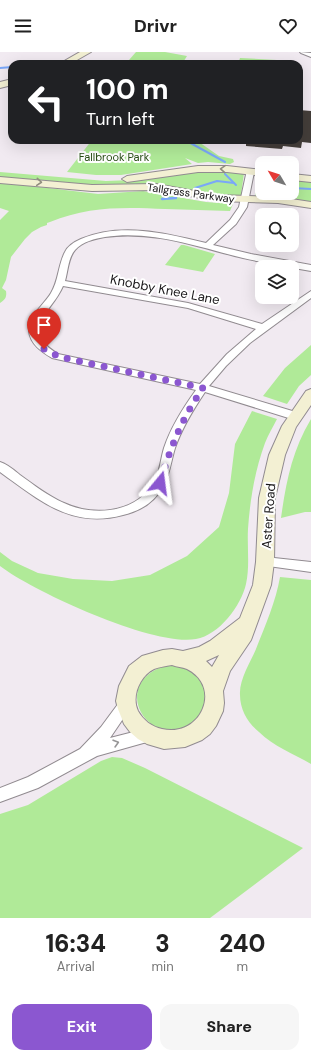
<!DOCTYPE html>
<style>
:root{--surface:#fff;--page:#f6f6f6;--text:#222;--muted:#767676;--accent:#8b57d0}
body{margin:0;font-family:"DM Sans",sans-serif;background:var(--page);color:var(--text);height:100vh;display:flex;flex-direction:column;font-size:15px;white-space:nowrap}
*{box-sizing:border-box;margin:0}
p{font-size:13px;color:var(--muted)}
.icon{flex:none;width:22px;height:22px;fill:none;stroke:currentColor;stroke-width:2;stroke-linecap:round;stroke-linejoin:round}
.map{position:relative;height:866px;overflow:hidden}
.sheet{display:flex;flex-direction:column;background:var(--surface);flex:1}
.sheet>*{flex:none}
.hud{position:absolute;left:8px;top:8px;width:295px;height:84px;border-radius:12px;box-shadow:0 4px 16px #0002;background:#202124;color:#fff;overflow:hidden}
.needle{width:26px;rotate:309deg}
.fabs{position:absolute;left:255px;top:104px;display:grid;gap:8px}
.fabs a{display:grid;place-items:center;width:44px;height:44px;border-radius:8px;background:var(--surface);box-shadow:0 4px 16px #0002;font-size:20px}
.pin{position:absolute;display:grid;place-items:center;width:34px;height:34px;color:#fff;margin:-41px -17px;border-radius:50% 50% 50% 0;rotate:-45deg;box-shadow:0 0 4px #0007}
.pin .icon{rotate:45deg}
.me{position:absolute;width:44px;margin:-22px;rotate:16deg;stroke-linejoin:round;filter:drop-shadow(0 0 3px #0008)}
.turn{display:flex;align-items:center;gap:14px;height:84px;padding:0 12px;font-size:18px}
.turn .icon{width:52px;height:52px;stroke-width:2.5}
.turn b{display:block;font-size:28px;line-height:34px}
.eta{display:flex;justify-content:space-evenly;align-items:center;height:68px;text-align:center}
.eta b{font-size:24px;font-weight:800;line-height:28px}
.cta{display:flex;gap:8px;margin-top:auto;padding:8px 12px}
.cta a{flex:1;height:46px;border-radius:12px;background:var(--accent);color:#fff;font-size:16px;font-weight:800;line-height:46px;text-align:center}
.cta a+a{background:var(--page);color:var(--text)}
header{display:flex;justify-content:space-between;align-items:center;height:52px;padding:0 12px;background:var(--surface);font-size:18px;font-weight:800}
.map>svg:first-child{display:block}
.green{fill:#b0ea98}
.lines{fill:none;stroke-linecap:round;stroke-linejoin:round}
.stream-far1{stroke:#7aa7f8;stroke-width:2}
.stream{stroke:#7aa7f8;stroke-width:2.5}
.building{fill:#443e3a}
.street-casing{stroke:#918b90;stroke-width:2}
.secondary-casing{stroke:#918b90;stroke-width:2}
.street{fill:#fff;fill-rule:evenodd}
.secondary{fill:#f3f0d3;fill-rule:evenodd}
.oneway{stroke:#908d7e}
.oneway2{stroke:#979697}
.route{stroke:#8b57d0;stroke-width:7;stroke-dasharray:0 12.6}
.labels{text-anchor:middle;stroke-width:4;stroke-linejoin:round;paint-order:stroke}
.far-park-label{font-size:11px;fill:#274d14;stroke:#fff}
.far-street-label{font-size:11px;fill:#171517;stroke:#fff}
.street-label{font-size:13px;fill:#171517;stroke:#fff}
</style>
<header><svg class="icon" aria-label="menu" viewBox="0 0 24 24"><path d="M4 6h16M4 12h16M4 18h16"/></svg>Drivr<svg class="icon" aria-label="heart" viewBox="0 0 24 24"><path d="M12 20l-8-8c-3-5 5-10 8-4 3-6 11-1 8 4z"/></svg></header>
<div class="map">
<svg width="311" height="866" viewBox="0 0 311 866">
<rect width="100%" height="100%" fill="#f1eaf1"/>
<!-- green -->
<g class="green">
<polygon points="136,0 165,0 187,4 182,12 137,12 129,8"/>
<polygon points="240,6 277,8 273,12 235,12 236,9 239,9"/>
<polygon points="92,88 159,88 163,91 161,88 196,88 219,104 233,107 234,110 230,112 208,110 198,111 185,106 192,112 121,123 96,123 67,120"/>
<polygon points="203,118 244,121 241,143 216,144 160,134 108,135 0,126 0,120 106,129 132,128"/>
<polygon points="259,125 262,125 262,141 292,141 292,128 311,130 311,150 280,145 255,144"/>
<path d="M0 131 32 134 98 142 143 139 206 150 233 152 230 159C208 158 187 158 165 157 125 155 88 154 50 170L47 171V173L41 175 32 180 25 187 11 205 6 228 2 236 6 239C7 245 5 248 0 251V168L9 159 0 156Z"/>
<polygon points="181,193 184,193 215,202 203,220 165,213"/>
<polygon points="311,293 311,323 299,334 287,352 263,344 285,316"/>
<path d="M252 359 277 367C273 375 268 383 265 391 255 418 250 448 248 477 247 495 250 514 246 532 241 554 219 583 196 587 154 595 34 540 0 514V500L12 509 38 521 73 527 112 529 150 523 187 504 219 475 229 441 235 392Z"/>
<path d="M311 367V460H305L281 466C286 430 292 399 311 367Z"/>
<path d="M280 525 311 528V712C294 702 273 694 259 680 248 671 240 658 240 643 239 628 250 611 256 597 265 574 276 549 280 525Z"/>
<path d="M168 613C196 615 199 622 208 646 206 653 204 661 200 666 198 670 191 672 188 674 147 697 108 629 168 613Z"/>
<polygon points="112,705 122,706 145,716 303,796 210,866 0,866 0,762 28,753 101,709"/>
</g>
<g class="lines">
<!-- stream-far1 -->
<g class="stream-far1">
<polyline points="0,16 12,15"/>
<polyline points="185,88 225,110"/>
<polyline points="225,122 236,133"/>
<polyline points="258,134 262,134"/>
<polyline points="195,136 217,129 234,131"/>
<polyline points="292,136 311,137"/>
</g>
<!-- stream -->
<polyline class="stream" points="162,147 176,146"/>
</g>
<!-- building -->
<polygon class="building" points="299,58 311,59 311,91 302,90 301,96 283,94 282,97 246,94 246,88 299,88"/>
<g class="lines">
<!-- street casing -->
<g class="street-casing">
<g id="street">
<polygon points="300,0 311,1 311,5 301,1"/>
<path d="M247 118H253L254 120 247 155 236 172 213 193 251 202 311 213V219C288 215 265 211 243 206 197 195 153 178 105 185 95 187 83 189 75 198 68 206 68 219 65 229L188 251 262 272 311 239V246L250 291 226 314 209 334 299 361 300 364 299 367 295 368 205 340C193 358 182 376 175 396 171 409 170 422 163 434 155 450 140 459 123 463 71 477 39 448 0 420V410C7 412 14 418 20 423 34 433 48 444 64 451 92 464 132 462 152 434 160 423 160 409 164 396 171 375 183 356 196 338L52 306C42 300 30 292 29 279 28 264 44 253 51 241 59 228 58 213 65 200 68 194 74 190 81 187 120 170 166 181 206 191L230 168 239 155ZM63 234 188 256 256 277 227 302 200 332 58 302C17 277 51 262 63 234Z"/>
<polygon points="265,505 311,510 311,520 261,513 259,510 261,507"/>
<polygon points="126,646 131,648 133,652 110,686 149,676 154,678 156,683 154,688 97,704 38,736 0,750 0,736 28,725 80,697 101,675 121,648"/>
</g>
</g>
<!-- secondary casing -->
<g class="secondary-casing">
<g id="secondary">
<polygon points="80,0 91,0 70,12 59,12"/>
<polygon points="12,27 12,33 0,36 0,30"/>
<polygon points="198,114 227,114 262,118 262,124 227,120 198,120 127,130 122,127 127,124"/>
<polygon points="292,122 311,124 311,130 292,128"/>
<polygon points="0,125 92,133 156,132 217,143 278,145 311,150 311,156 278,151 217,149 156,138 92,139 0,131"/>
<path d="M311 337V353L296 375 285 403 275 446 274 510 271 533 251 588 230 619 223 639 224 651 223 659 216 674 210 682 202 688 185 695 164 697 147 692 138 687 130 680 124 672 118 657 116 649 119 634 129 614 142 604 163 598 172 597 183 599 199 595 210 589 240 566 253 533 256 510 259 446 269 403 282 374 306 339ZM219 603 212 615 206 609ZM172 613C177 615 182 615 187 617 223 635 201 686 162 677 152 675 143 668 138 659 131 644 140 624 154 617 159 615 166 614 172 613Z"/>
</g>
</g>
<!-- street -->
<use href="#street" class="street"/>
<!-- secondary -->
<use href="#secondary" class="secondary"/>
</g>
<!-- one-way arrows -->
<defs><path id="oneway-chevron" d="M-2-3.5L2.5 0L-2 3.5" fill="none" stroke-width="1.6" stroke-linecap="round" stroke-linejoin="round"/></defs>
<g class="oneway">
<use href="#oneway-chevron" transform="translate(223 117) rotate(-177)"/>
<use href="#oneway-chevron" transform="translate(39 130) rotate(5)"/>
</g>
<use class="oneway2" href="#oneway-chevron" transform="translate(116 691) rotate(-16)"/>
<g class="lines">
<!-- route -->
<path class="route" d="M44 297 60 305 203 336C181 368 171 394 160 431"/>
</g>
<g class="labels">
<!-- far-park labels -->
<g class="far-park-label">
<text x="114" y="109">Fallbrook Park</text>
</g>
<!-- far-street labels -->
<g class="far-street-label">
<text transform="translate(191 141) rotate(8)" y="4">Tallgrass Parkway</text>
</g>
<!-- street labels -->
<g class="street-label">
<text transform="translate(165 237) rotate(11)" y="5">Knobby Knee Lane</text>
<text transform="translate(268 464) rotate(-86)" y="5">Aster Road</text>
</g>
</g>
</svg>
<div class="fabs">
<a><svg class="needle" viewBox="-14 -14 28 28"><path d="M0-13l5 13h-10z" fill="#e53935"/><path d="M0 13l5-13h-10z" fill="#767676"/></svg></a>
<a><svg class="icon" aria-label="search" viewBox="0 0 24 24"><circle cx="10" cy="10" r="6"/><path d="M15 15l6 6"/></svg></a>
<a><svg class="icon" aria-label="layers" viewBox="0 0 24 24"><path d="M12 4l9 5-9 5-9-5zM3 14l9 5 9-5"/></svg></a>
</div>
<div class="pin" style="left:44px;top:297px;background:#d93025"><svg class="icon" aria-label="arrive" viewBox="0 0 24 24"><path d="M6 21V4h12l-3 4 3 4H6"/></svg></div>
<svg class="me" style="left:160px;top:431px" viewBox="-20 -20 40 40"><path d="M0-17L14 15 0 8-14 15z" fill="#8b57d0" stroke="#fff" stroke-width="4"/></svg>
<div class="hud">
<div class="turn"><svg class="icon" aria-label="left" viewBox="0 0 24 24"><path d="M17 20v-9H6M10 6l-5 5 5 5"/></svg><div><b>100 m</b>Turn left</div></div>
</div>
</div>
<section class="sheet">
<div class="eta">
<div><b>16:34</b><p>Arrival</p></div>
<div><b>3</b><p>min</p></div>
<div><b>240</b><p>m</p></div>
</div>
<div class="cta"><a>Exit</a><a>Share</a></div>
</section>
